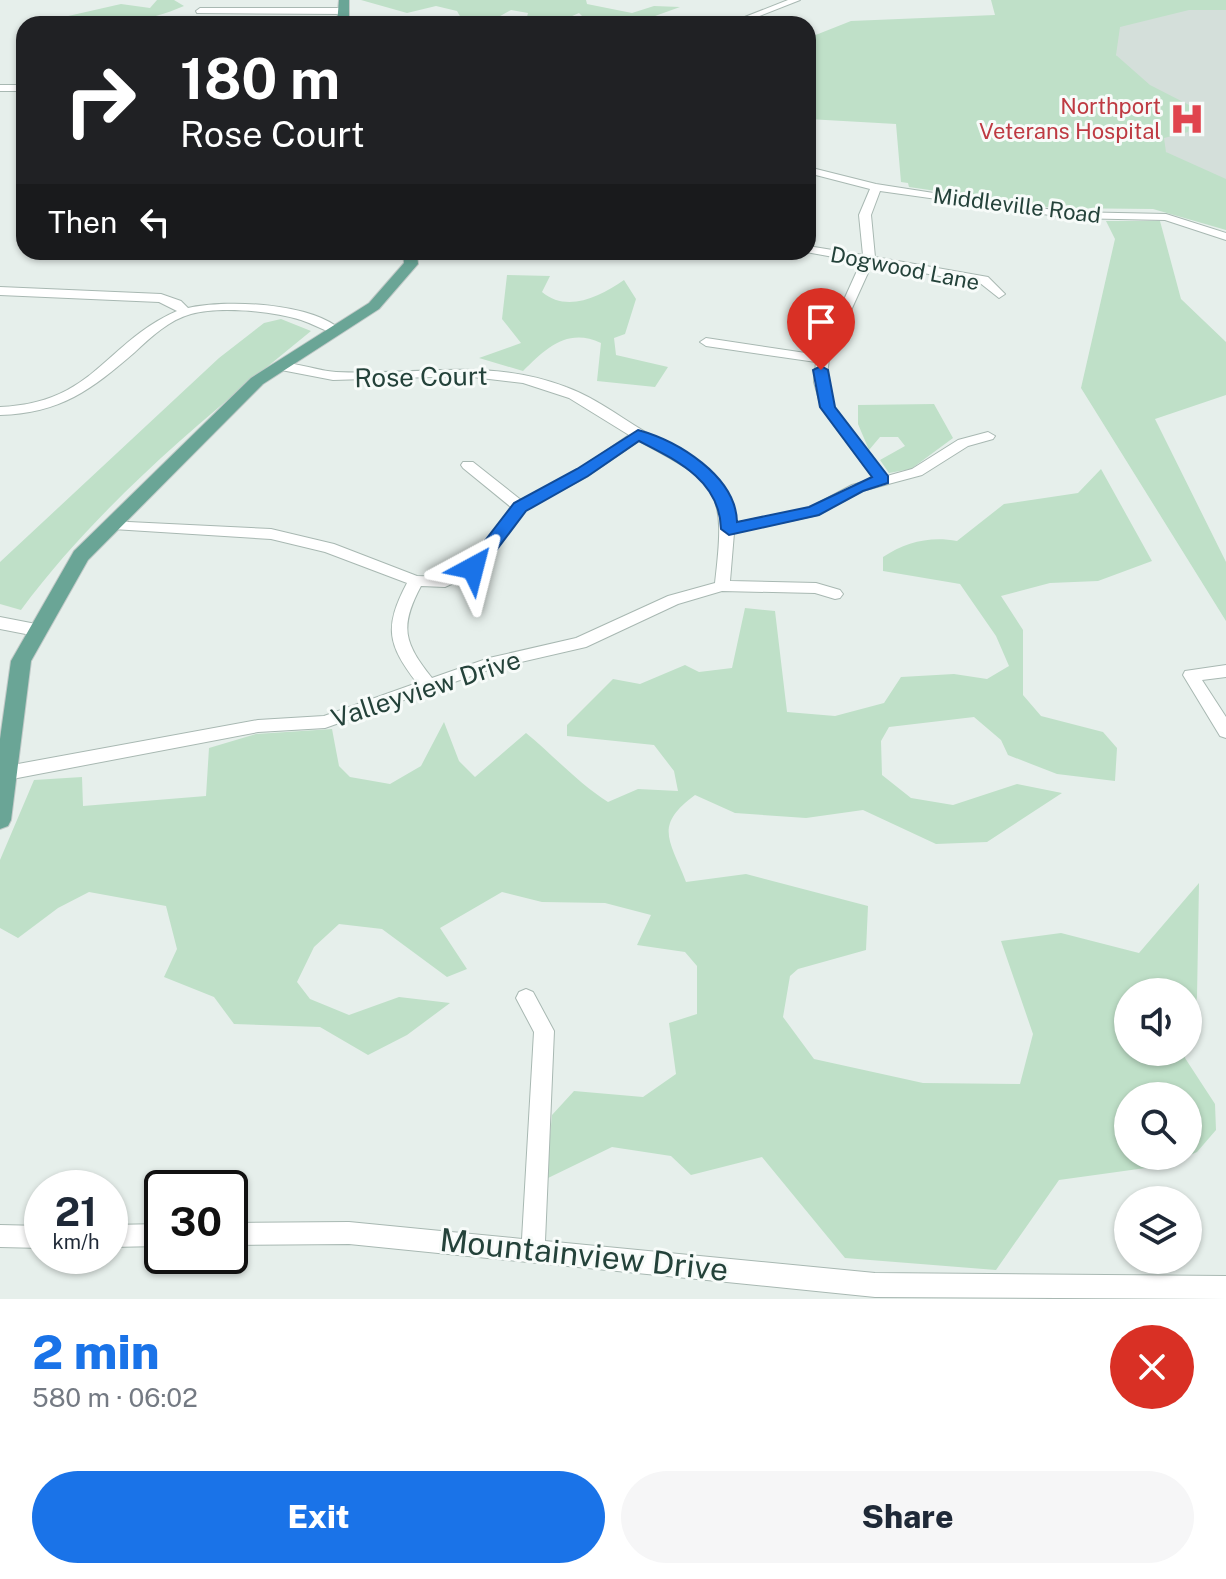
<!DOCTYPE html>
<meta charset="utf-8">
<style>
:root{--surface:#fff;--page:#f6f6f7;--text:#1f2937;--muted:#747a83;--accent:#1a73e8}
body{margin:0;font-family:"Public Sans",sans-serif;background:var(--page);color:var(--text);height:100vh;display:flex;flex-direction:column;font-size:30px;white-space:nowrap}
*{box-sizing:border-box;margin:0}
p{font-size:26px;color:var(--muted)}
.icon{flex:none;width:44px;height:44px;fill:none;stroke:currentColor;stroke-width:2;stroke-linecap:round;stroke-linejoin:round}
.map{position:relative;height:1299px;overflow:hidden}
.side{display:flex;flex-direction:column;background:var(--surface);flex:1}
.side>*{flex:none}
.top-card{position:absolute;left:16px;top:16px;width:800px;height:244px;border-radius:24px;box-shadow:0 2px 6px #0004;background:#202124;color:#fff;overflow:hidden}
.buttons{position:absolute;left:1114px;top:978px;display:grid;gap:16px}
.buttons a{display:grid;place-items:center;width:88px;height:88px;border-radius:50%;background:var(--surface);box-shadow:0 2px 6px #0004;font-size:40px}
.speed{position:absolute;left:24px;top:1170px;display:flex;gap:16px;font-size:40px;font-weight:700;text-align:center}
.speed>*{display:grid;place-content:center;width:104px;height:104px;border-radius:50%;background:var(--surface);box-shadow:0 2px 6px #0004;line-height:1}
.speed small{font-size:20px;font-weight:400}
.speed .limit{border:4px solid #111;border-radius:12px;background:#fff;color:#111}
.pin{position:absolute;display:grid;place-items:center;width:68px;height:68px;color:#fff;margin:-82px -34px;border-radius:50% 50% 50% 0;rotate:-45deg;box-shadow:0 0 8px #0007}
.pin .icon{rotate:45deg}
.me{position:absolute;width:88px;margin:-44px;rotate:38deg;stroke-linejoin:round;filter:drop-shadow(0 0 6px #0008)}
.turn{display:flex;align-items:center;gap:28px;height:168px;padding:0 32px;font-size:36px}
.turn .icon{width:104px;height:104px;stroke-width:2.5}
.turn b{display:block;font-size:56px;line-height:68px}
.then{display:flex;align-items:center;height:76px;padding:0 32px;background:#0003;gap:16px;font-size:30px}
.round{display:grid;place-items:center;flex:none;width:84px;height:84px;border-radius:42px;background:var(--page)}
.head{display:flex;align-items:center;justify-content:space-between;height:136px;padding:0 32px}
h1{font-size:48px;font-weight:800;line-height:60px;color:var(--accent)}
.button{display:flex;gap:16px;margin-top:auto;padding:16px 32px}
.button a{flex:1;height:92px;border-radius:48px;background:var(--accent);color:#fff;font-size:32px;font-weight:800;line-height:92px;text-align:center}
.button a+a{background:var(--page);color:var(--text)}
.map>svg:first-child{display:block}
.built{fill:#d4dfda}
.green{fill:#bfe0c8}
.lines{fill:none;stroke-linecap:round;stroke-linejoin:round}
.minor-casing{stroke:#a8b8b2;stroke-width:2}
.major-casing{stroke:#c2cac8;stroke-width:2}
.minor{fill:#fff;fill-rule:evenodd}
.major{fill:#6aa596;fill-rule:evenodd}
.route{fill:#1a73e8;stroke:#114b97;stroke-width:2}
.labels{text-anchor:middle;stroke-width:6;stroke-linejoin:round;paint-order:stroke}
.far-health-label{font-size:22px;fill:#be3a42;stroke:#f7fbf9;text-anchor:end}
.far-street-label{font-size:22px;fill:#24423a;stroke:#f7fbf9}
.street-label{font-size:26px;fill:#24423a;stroke:#f7fbf9}
.near-street-label{font-size:32px;fill:#24423a;stroke:#f7fbf9}
</style>
<div class="map">
<svg width="1226" height="1299" viewBox="0 0 1226 1299">
<rect width="100%" height="100%" fill="#e6efeb"/>
<!-- built -->
<polygon class="built" points="1226,0 1226,230 1205,221 1129,86 1104,25"/>
<!-- green -->
<g class="green">
<path d="M157 0H174L184 6C134 28 86 24 33 24L121 4 150 8Z"/>
<polygon points="361,0 586,0 587,4 632,13 654,6 680,7 633,24 590,24 579,13 554,24 525,24 528,13 511,10 486,24 457,24 461,18 457,11 436,6 407,13"/>
<polygon points="991,0 1226,0 1226,10 1189,10 1120,27 1116,55 1150,85 1193,107 1188,132 1164,138 1166,152 1226,179 1226,230 1153,209 1053,208 909,187 908,183 901,182 896,124 808,119 808,38 851,21 995,15"/>
<polygon points="1106,221 1160,221 1181,299 1226,342 1226,395 1155,419 1226,562 1226,621 1081,388 1115,239"/>
<path d="M507 275 550 276 542 292C567 313 599 297 624 280L636 299 625 334 614 338 616 355 668 367 655 387 597 381 601 343C568 327 546 348 523 371L479 358 521 343 502 319Z"/>
<path d="M281 319 311 331C208 415 100 503 21 610L0 604V562L219 358 264 323Z"/>
<polygon points="934,404 953,438 911,469 889,473 880,460 905,446 898,437 880,437 869,450 858,424 858,405"/>
<path d="M1101 469 1152 561 1098 581 1050 583 1001 596 1023 630V695L1041 716 1103 732 1117 748 1115 781 1057 774 1008 755 1001 740 974 717 889 727 881 741 882 775 911 798 953 805 1017 784 1062 793 987 842 936 844 863 810 806 818 735 813 695 795C653 826 670 840 686 882L746 874 868 906 866 950 798 969 790 976 783 1017 814 1059 923 1083 1020 1084 1033 1034 1001 941 1061 933 1139 953 1199 883 1197 997 1188 1042V992H1128V1052H1186L1185 1058 1215 1104 1216 1130 1197 1152 1188 1156V1096H1128V1156H1188L1160 1166 1059 1180 996 1270 845 1258 762 1157 691 1175 671 1156 612 1147 546 1179 552 1115 574 1091 643 1097 676 1074 669 1023 697 1014V966L685 952 637 945 651 915 605 903 542 902 502 892 440 928 467 969 447 977 382 929 339 924 314 947 297 982 310 999 349 1015 399 997 450 1003 407 1035 368 1055 320 1027 234 1024 214 997 164 977 177 949 166 906 89 892 58 908 18 938 0 928V860L34 780 82 777 83 806 206 796 209 748 256 734 332 729 339 766 350 777 390 784 421 766 444 722 459 761 475 777 526 733C554 756 577 782 608 802L638 789 678 791 674 771 654 745 567 736V725L613 679 640 684 685 665 699 672 732 668 745 608 775 611 787 712 835 716 884 703 901 677 954 674 987 679 1009 666 996 636 960 584 883 571V557C906 542 930 536 957 541L1004 504 1078 493Z"/>
</g>
<g class="lines">
<!-- minor casing -->
<g class="minor-casing">
<g id="minor">
<polygon points="788,0 800,0 739,24 727,24"/>
<polygon points="200,8 345,8 349,11 345,14 197,13 196,11"/>
<rect x="0" y="85" width="24" height="6"/>
<path d="M808 167 876 184 991 202 1071 212 1166 214 1226 233V240L1165 220 1071 218 880 191 871 215 875 257 988 277 1005 294 999 298 980 283 872 264 829 359 826 382 834 407 887 476 912 469 958 440 988 432 995 436 993 439 968 446 922 475 862 491 818 515 734 533 730 581 816 583 840 590 843 594 840 598 835 599 815 593 722 591 678 604 586 647 491 669 325 728 258 732 7 780 1 778V768L7 766 258 720 324 716 417 683C387 644 384 627 407 583L325 552 271 539 113 529 106 524 108 521 271 529 334 544 417 576 443 577 468 564 512 508 463 468 461 465 463 462H473L521 500 578 470 629 435 569 398 523 383 464 376 333 380 276 369V363C293 361 318 371 336 372 416 376 489 357 566 387 599 399 626 422 656 438 696 459 729 474 734 523L809 508 852 485 874 479 821 407 814 382 816 362 706 346 700 342 706 338 819 355 861 262 806 252 808 246 863 255 859 215 870 189 808 173ZM639 441C720 484 726 490 715 583L668 596 576 638 489 658 432 678C404 643 399 627 421 586L445 587 478 572 525 510 588 476Z"/>
<polygon points="598,252 661,252 655,255 604,255"/>
<path d="M0 287 161 294 181 301 188 308C227 299 311 303 341 330L335 334C323 330 313 324 301 320 272 311 220 306 191 314 169 320 151 337 135 352 91 390 61 413 0 415V407C95 403 104 343 177 311L159 302 0 295Z"/>
<polygon points="0,617 36,624 44,630 36,636 0,629"/>
<polygon points="1226,665 1226,677 1202,680 1226,717 1226,738 1220,736 1183,675 1185,671"/>
<polygon points="526,989 533,992 554,1031 545,1241 875,1273 1226,1276 1226,1299 875,1297 349,1244 230,1245 230,1223 349,1222 522,1239 534,1032 516,998 519,992"/>
<polygon points="162,1224 162,1246 110,1247 110,1225"/>
<polygon points="0,1225 42,1226 42,1248 0,1247"/>
</g>
</g>
<!-- major casing -->
<g class="major-casing">
<g id="major">
<polygon points="339,0 349,0 349,24 337,24"/>
<polygon points="403,252 417,252 418,264 379,309 263,384 88,560 31,661 11,820 8,826 0,829 0,739 11,661 74,551 251,378 369,303 404,263"/>
</g>
</g>
<!-- minor -->
<use href="#minor" class="minor"/>
<!-- major -->
<use href="#major" class="major"/>
</g>
<!-- route -->
<path class="route" d="M821 366 828 370 835 407 888 476V483L863 491 819 515 729 535 721 529C720 481 678 461 639 441L588 476 526 511 479 573 473 574 464 568 514 503 577 469 638 430C678 441 736 476 737 522L809 507 872 477 820 407 813 370Z"/>
<!-- icons -->
<defs>
<g id="hospital-bare" transform="scale(2.76)"><path d="M-5-5h3v3.5h4V-5h3V5h-3V1.5h-4V5h-3Z" fill="#e0444e" stroke="#f7fbf9" stroke-width="2.5" paint-order="stroke"/></g>
</defs>
<g fill-rule="evenodd">
<use href="#hospital-bare" x="1187" y="119"/>
</g>
<g class="labels">
<!-- far-health labels -->
<g class="far-health-label">
<text x="1161" y="114">Northport<tspan x="1161" dy="25">Veterans Hospital</tspan></text>
</g>
<!-- far-street labels -->
<g class="far-street-label">
<text transform="translate(1017 205) rotate(7)" y="8">Middleville Road</text>
<text transform="translate(905 268) rotate(11)" y="8">Dogwood Lane</text>
</g>
<!-- street labels -->
<g class="street-label">
<text transform="translate(421 377) rotate(-1)" y="9">Rose Court</text>
<text transform="translate(426 689) rotate(-18)" y="9">Valleyview Drive</text>
</g>
<!-- near-street labels -->
<g class="near-street-label">
<text transform="translate(584 1255) rotate(6)" y="11">Mountainview Drive</text>
</g>
</g>
</svg>
<div class="buttons">
<a><svg class="icon" aria-label="sound" viewBox="0 0 24 24"><path d="M4 9h4l5-4v14l-5-4H4zM17 9q2 3 0 6"/></svg></a>
<a><svg class="icon" aria-label="search" viewBox="0 0 24 24"><circle cx="10" cy="10" r="6"/><path d="M15 15l6 6"/></svg></a>
<a><svg class="icon" aria-label="layers" viewBox="0 0 24 24"><path d="M12 4l9 5-9 5-9-5zM3 14l9 5 9-5"/></svg></a>
</div>
<div class="speed"><div>21<small>km/h</small></div><div class="limit">30</div></div>
<div class="pin" style="left:821px;top:370px;background:#d93025"><svg class="icon" aria-label="arrive" viewBox="0 0 24 24"><path d="M6 21V4h12l-3 4 3 4H6"/></svg></div>
<svg class="me" style="left:473px;top:568px" viewBox="-20 -20 40 40"><path d="M0-17L14 15 0 8-14 15z" fill="#1a73e8" stroke="#fff" stroke-width="4"/></svg>
<div class="top-card">
<div class="turn"><svg class="icon" aria-label="right" viewBox="0 0 24 24"><path d="M7 20v-9h11M14 6l5 5-5 5"/></svg><div><b>180 m</b>Rose Court</div></div>
<div class="then">Then<svg class="icon" aria-label="left" viewBox="0 0 24 24"><path d="M17 20v-9H6M10 6l-5 5 5 5"/></svg></div>
</div>
</div>
<section class="side">
<div class="head"><div><h1>2 min</h1><p>580 m · 06:02</p></div><a class="round" style="background:#d93025;color:#fff"><svg class="icon" aria-label="close" viewBox="0 0 24 24"><path d="M6 6l12 12M18 6L6 18"/></svg></a></div>
<div class="button"><a>Exit</a><a>Share</a></div>
</section>
